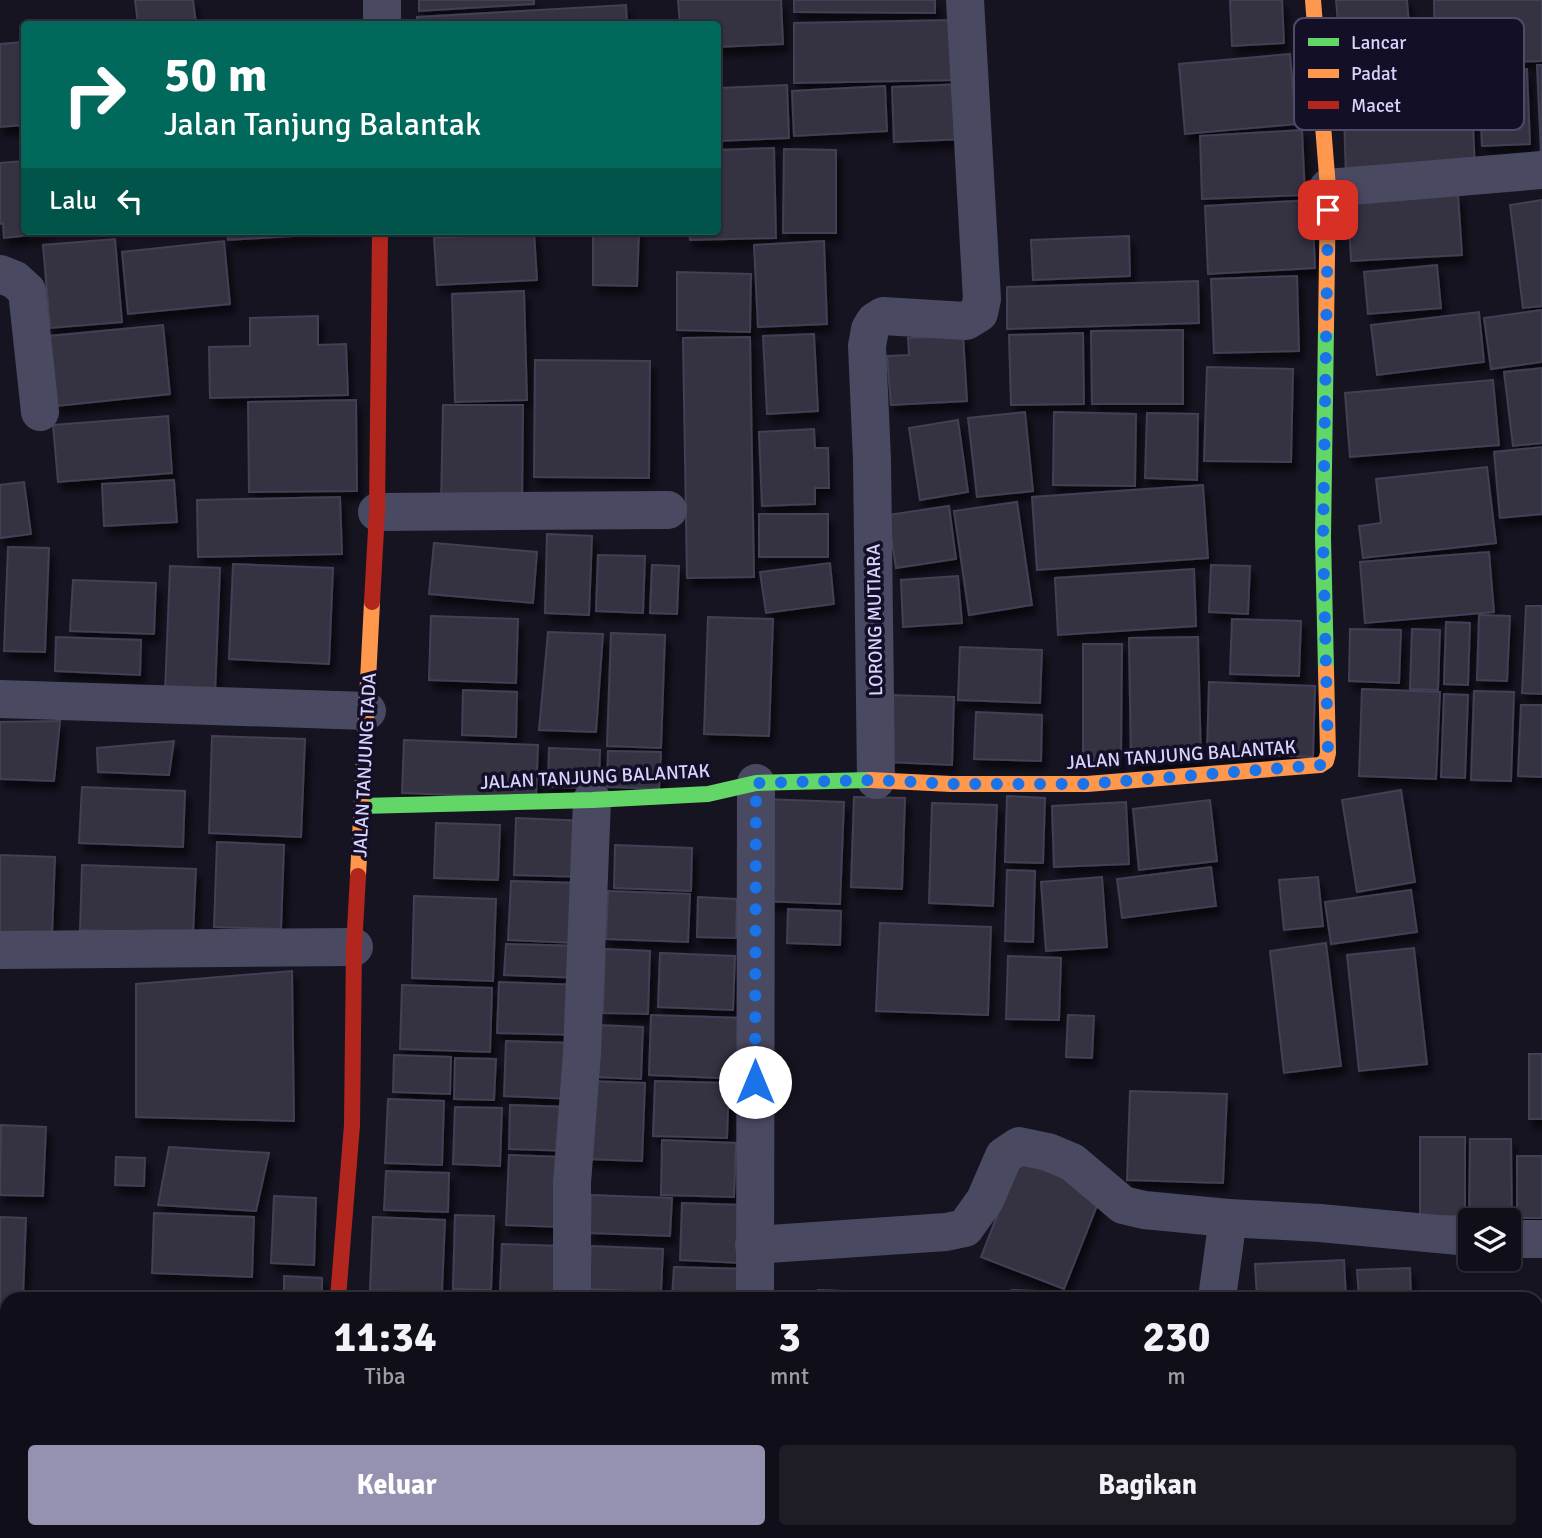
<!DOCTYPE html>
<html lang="id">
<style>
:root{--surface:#100f19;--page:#1e1d26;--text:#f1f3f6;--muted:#9c9ca2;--line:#302f38;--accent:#9591b1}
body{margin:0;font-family:Signika,sans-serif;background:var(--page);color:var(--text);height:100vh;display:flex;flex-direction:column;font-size:26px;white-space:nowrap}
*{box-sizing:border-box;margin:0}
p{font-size:23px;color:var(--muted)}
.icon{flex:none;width:38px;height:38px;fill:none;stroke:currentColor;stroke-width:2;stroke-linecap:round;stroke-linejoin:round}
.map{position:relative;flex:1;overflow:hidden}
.drawer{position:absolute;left:0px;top:1292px;width:1544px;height:247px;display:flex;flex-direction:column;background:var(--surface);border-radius:21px 21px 0 0;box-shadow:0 2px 5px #0004,0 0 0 2px var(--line)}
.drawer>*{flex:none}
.banner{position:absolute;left:21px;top:21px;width:700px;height:214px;border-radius:7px;box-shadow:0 2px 5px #0004,0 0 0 2px var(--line);background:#00695c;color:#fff;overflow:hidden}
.tools{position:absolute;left:1458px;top:1208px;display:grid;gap:14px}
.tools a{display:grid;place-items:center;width:63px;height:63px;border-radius:7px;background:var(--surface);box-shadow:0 2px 5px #0004,0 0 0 2px var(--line);font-size:35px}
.pin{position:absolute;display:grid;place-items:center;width:60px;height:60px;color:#fff;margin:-30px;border-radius:14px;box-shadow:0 4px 10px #0006}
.me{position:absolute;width:77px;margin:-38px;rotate:0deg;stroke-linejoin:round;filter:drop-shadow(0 0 5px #0008)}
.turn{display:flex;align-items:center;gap:24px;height:147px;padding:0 28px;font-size:32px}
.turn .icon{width:91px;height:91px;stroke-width:2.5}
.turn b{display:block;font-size:49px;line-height:60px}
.then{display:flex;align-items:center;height:66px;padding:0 28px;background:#0003;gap:14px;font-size:26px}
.eta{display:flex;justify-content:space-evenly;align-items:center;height:119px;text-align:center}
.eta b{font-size:42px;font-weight:800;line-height:49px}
.primary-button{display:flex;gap:14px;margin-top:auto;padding:14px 28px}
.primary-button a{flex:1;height:80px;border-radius:7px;background:var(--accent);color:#fff;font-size:28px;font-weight:800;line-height:80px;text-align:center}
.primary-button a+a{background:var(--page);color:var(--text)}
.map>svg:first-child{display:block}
.building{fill:#343243;stroke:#433f54;stroke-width:2;filter:url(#shadow)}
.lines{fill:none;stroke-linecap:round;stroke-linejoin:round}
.street{stroke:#4a4962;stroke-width:38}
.fast{stroke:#63d668;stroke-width:16}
.slow{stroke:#ff974d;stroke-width:16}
.jam{stroke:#b3261e;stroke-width:16}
.route{stroke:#1a73e8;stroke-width:12;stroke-dasharray:0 21.6}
.labels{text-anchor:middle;stroke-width:7;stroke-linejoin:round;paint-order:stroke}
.street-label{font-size:19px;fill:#d9d4ff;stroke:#130f26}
.key{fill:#130f26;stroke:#4e4a67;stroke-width:2}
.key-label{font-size:19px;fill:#d9d4ff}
</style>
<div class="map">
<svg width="1542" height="1538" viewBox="0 0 1542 1538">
<defs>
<filter id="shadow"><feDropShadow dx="4.5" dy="8" stdDeviation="3.5" flood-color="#0009"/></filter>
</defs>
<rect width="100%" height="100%" fill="#161421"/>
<!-- building -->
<g class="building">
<polygon points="135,0 193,0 196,24 138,24"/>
<polygon points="419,0 534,0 534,4 419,11"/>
<polygon points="678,0 781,0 783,44 718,47 718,24 680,24"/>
<polygon points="794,0 935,0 935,13 794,12"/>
<polygon points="1230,0 1282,0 1284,43 1232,46"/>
<polygon points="1336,0 1407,0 1413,75 1343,81"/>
<polygon points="1434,0 1542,0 1542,61 1435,64"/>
<polygon points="626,5 627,24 417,24 417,17"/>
<polygon points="956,20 957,80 794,83 794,23"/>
<polygon points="23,42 24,125 0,127 0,44"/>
<polygon points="1290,54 1296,124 1185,134 1179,64"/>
<polygon points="1537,65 1542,65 1541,153"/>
<polygon points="1527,69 1530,144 1482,146 1479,71"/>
<polygon points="1471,79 1475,170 1346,176 1343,84"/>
<polygon points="964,84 966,139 894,142 892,87"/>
<polygon points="787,85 789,138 718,141 718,88"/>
<polygon points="885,86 887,131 794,136 792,91"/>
<polygon points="1302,130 1305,195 1202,199 1200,136"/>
<polygon points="774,148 776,238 690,240 689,231 718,231 718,150"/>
<polygon points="784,149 836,150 836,233 783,233"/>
<polygon points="24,161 24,231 48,231 48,233 4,238 3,223 0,224 0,163"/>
<polygon points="1458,194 1462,255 1351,261 1348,200"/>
<polygon points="1312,200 1315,268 1208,274 1205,206"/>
<polygon points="1542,200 1542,306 1523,308 1510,205"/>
<polygon points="227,231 359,231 360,232 228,240"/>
<polygon points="593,231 639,231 637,286 593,285"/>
<polygon points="534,232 537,280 437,285 434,238"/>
<polygon points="1129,236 1130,276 1033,280 1031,240"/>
<polygon points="115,239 122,322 50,328 43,245"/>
<polygon points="224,241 230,304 128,314 122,252"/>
<polygon points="824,241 827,324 758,327 754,245"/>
<polygon points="1437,265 1441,308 1368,314 1364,272"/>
<polygon points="677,272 751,274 750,332 677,330"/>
<polygon points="1297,276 1299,351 1214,353 1211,279"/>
<polygon points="1198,281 1199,323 1007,329 1007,287"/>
<polygon points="524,291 527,400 455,402 452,294"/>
<polygon points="1542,310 1542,362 1491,369 1484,318"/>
<polygon points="1479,312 1484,362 1377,375 1371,325"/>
<polygon points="318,316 318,345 346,344 348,395 210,398 209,347 250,346 250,318"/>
<polygon points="163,325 170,394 57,406 49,336"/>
<polygon points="1183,330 1183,404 1092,404 1091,331"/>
<polygon points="1083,333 1084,404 1011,405 1009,335"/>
<polygon points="814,334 818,411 767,414 763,336"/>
<polygon points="963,335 967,401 891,405 887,356 909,355 908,338"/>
<polygon points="750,337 754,577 687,578 683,338"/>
<polygon points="535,360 650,361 649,478 534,477"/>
<polygon points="1207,367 1293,369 1291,462 1204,461"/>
<polygon points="1542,368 1542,443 1513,446 1504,372"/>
<polygon points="1493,380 1499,445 1350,457 1345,393"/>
<polygon points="356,400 357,491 249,492 248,402"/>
<polygon points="443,405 523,405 522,508 441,507"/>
<polygon points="1025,412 1033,491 977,497 968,418"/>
<polygon points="1054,412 1136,414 1135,486 1053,485"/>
<polygon points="1147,413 1198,414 1197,480 1145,478"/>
<polygon points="168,416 172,473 58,482 53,425"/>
<polygon points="958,420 968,492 920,500 909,428"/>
<polygon points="814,429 815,448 828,448 829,488 815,488 815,504 762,506 759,432"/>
<polygon points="1542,447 1542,514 1500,518 1494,452"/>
<polygon points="1487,467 1496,543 1363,558 1359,526 1381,523 1376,479"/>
<polygon points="174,480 177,522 104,526 102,484"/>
<polygon points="24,482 31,534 0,538 0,485"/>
<polygon points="1203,485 1208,558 1037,570 1032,497"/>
<polygon points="340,497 342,554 198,557 197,500"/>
<polygon points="1017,502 1032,605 969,615 954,511"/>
<polygon points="949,506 956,559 896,568 888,515"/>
<rect x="759" y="514" width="69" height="43"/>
<polygon points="547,534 592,536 589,615 545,613"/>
<polygon points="434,543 537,552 533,603 429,594"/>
<polygon points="8,547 49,548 45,652 4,651"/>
<polygon points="1489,552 1494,612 1365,623 1360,562"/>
<polygon points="598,555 645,556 643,613 596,611"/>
<polygon points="830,563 834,604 766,613 760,572"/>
<polygon points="233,564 333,568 329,664 229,659"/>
<polygon points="652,565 679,566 677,614 650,613"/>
<polygon points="1211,565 1250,566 1248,614 1209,612"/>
<polygon points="170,566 220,568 215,694 165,693"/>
<polygon points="1194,569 1196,626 1058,635 1055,578"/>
<polygon points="958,576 962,623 903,627 901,580"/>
<polygon points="73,580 156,583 154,634 70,631"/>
<polygon points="1526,606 1542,606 1542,694 1522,693"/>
<polygon points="1479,615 1510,616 1507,681 1477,680"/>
<polygon points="431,616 518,619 516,683 429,680"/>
<polygon points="708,617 773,619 769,736 704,734"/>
<polygon points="1232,619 1301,621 1299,676 1230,674"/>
<polygon points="1446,622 1470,623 1468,685 1444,684"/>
<polygon points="1350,629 1401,630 1399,683 1349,681"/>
<polygon points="1412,629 1440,630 1438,690 1410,689"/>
<polygon points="548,632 603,634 596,732 539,730"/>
<polygon points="611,633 665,635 661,748 607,746"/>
<polygon points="56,637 141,640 140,675 55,671"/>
<polygon points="1198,637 1201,761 1131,762 1129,638"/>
<polygon points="1083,644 1122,644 1121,761 1083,761"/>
<polygon points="960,647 1042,650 1040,703 958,700"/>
<polygon points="1209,682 1315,686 1313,757 1207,753"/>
<polygon points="1362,689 1440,692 1436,779 1359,776"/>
<polygon points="463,690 517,692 516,737 462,735"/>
<polygon points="1474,691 1514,692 1511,781 1471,780"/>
<polygon points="1444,694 1468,695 1465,778 1441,777"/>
<polygon points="890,695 954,697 952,765 887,762"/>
<polygon points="1521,705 1542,705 1542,777 1518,776"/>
<polygon points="976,712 1042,715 1041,761 974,759"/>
<polygon points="60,721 54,781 0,779 0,722"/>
<polygon points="212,736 305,739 301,837 209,833"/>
<polygon points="404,740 538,745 536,798 402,793"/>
<polygon points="174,741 169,775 98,772 97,748"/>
<polygon points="549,748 600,750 599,788 548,787"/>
<polygon points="608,751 661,752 659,789 607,787"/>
<polygon points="82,787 185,791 183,847 79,843"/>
<polygon points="1401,790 1415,882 1357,892 1342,800"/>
<polygon points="1007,796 1045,798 1043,863 1005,862"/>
<polygon points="854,797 905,798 902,889 851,887"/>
<polygon points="762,799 844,802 840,904 759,901"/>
<polygon points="1210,800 1217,861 1139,870 1133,809"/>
<polygon points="1126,802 1129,864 1054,867 1052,806"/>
<polygon points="932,803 997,805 993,906 929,903"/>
<polygon points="516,818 588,821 586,877 514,875"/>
<polygon points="436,823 500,825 498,880 434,878"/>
<polygon points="217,842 284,845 281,929 214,927"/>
<polygon points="615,845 692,848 691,891 614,888"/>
<polygon points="0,855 55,857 52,936 0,934"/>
<polygon points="82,865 196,869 193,934 80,930"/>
<polygon points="1211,867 1216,906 1122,918 1117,879"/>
<polygon points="1007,870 1035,871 1033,942 1005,941"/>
<polygon points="1102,877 1107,947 1046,951 1041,882"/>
<polygon points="1318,877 1323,926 1284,930 1279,880"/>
<polygon points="511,881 579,883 577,943 508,940"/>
<polygon points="1411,890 1417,932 1331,944 1325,902"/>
<polygon points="608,891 690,894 688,942 606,939"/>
<polygon points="414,896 496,899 493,981 412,978"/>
<polygon points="698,897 737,899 736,938 697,937"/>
<polygon points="788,909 841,911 840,945 787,943"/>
<polygon points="880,923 991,927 988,1015 876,1011"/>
<polygon points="1326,943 1341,1066 1284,1073 1270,951"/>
<polygon points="506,944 582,946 581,978 504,975"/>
<polygon points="1414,948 1427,1064 1359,1071 1347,955"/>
<polygon points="605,949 650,951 648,1014 603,1013"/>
<polygon points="660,953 735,956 733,1010 658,1007"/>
<polygon points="1008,956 1061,958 1059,1020 1006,1019"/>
<polygon points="292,971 294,1121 136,1117 136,984"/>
<polygon points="499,982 581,985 580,1035 497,1033"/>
<polygon points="402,985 492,988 490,1052 400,1049"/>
<polygon points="651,1015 743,1018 741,1079 649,1075"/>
<polygon points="1068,1015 1094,1016 1092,1058 1066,1057"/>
<polygon points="598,1025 643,1027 641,1079 596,1077"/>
<polygon points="506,1041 574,1043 573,1099 504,1096"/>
<rect x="1529" y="1054" width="13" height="65"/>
<polygon points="394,1055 451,1057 450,1094 393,1092"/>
<polygon points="455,1058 496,1059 494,1100 454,1099"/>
<polygon points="588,1081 645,1083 642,1161 585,1159"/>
<polygon points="655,1081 729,1083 727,1138 653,1136"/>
<polygon points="1130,1091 1227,1094 1223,1183 1127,1180"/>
<polygon points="388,1099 444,1101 442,1165 385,1163"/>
<polygon points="510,1105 573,1107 571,1151 509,1149"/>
<polygon points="455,1107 502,1108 500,1166 453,1164"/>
<polygon points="1,1125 46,1127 43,1196 0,1195"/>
<rect x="1420" y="1137" width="45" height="79"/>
<polygon points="1470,1139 1511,1139 1512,1225 1508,1220 1470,1220 1469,1225"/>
<polygon points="662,1140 736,1143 734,1197 661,1195"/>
<polygon points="169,1147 269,1153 256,1211 158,1205"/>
<polygon points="509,1155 563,1157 561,1227 506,1225"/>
<rect x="1517" y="1156" width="25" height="62"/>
<polygon points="116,1157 145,1158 144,1186 115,1185"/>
<polygon points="1019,1160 1102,1193 1064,1289 981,1257"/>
<polygon points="386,1171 449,1173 448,1212 384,1210"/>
<polygon points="591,1195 672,1198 670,1236 590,1233"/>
<polygon points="274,1196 316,1198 314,1265 271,1263"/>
<polygon points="682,1203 743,1205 741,1263 680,1260"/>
<polygon points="154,1213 254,1217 252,1277 152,1273"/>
<polygon points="455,1215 494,1216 491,1290 453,1289"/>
<polygon points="0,1217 26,1218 23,1298 7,1298 7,1392 0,1391"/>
<polygon points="373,1217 445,1220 442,1292 370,1290"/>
<polygon points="502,1244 562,1246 561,1295 500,1292"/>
<polygon points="591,1246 663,1249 661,1292 589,1289"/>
<polygon points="1344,1260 1346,1298 1257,1298 1255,1264"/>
<polygon points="674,1267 749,1269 748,1298 672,1298"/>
<polygon points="1410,1268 1411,1298 1359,1298 1357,1270"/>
<polygon points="284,1276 322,1278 322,1298 284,1298"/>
<polygon points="818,1290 904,1293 904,1298 818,1298"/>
<polygon points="1012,1290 1086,1293 1086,1298 1011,1298"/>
<polygon points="586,1293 655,1296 655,1298 586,1298"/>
<rect x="1536" y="1348" width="6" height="55"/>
<rect x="1536" y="1411" width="6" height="55"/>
<rect x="0" y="1427" width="7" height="52"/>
<polygon points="0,1488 7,1488 7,1531 22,1531 21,1538 0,1538"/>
<polygon points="1536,1494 1542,1494 1542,1538 1514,1538 1514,1531 1536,1531"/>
<polygon points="140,1531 186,1531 185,1538 139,1538"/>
<polygon points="209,1531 259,1531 257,1538 208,1538"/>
<polygon points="343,1531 460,1531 459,1538 343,1537"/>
<polygon points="473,1531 522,1531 521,1538 473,1538"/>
<polygon points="635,1531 695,1531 694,1538 635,1538"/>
<rect x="701" y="1531" width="82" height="7"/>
<rect x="829" y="1531" width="50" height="7"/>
<polygon points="891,1531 1031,1531 1030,1538 891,1538"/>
</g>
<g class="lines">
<!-- street -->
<g class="street">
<polyline points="382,24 382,0"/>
<polyline points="1328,188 1542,170"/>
<polyline points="0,274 15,280 27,291 40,412"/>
<polyline points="377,512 668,510"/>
<polyline points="0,699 367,711"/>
<polyline points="876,780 872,460 867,346 870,329 875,321 883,316 966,321 979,313 982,299 965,0"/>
<polyline points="0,950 354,947"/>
<polyline points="1508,1239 1542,1239"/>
<polyline points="754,1245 946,1232 965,1228 985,1200 1004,1156 1019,1146 1048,1152 1072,1162 1123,1205 1144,1210 1228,1218"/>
<polyline points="572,1298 572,1183 582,1053 592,800"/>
<polyline points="755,1298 756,783"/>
<polyline points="1217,1298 1228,1218 1320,1223 1470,1237"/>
<polyline points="0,1409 7,1409"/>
<polyline points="285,1538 286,1531"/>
<polyline points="812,1538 813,1531"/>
<polyline points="1193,1538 1194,1531"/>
</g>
<!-- fast -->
<g class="fast">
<polyline points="1326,328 1323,538 1326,670"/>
<polyline points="361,806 592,800 708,794 756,783 870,780"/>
</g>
<!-- slow -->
<g class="slow">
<polyline points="1313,0 1328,188 1326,328"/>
<polyline points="870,780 951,784 1087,784 1320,765 1326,761 1328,753 1326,670"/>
<polyline points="358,876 372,602"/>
</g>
<!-- jam -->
<g class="jam">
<polyline points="372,602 377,512 380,231"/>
<polyline points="338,1298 352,1125 354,947 358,876"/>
</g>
</g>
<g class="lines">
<!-- route -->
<polyline class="route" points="755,1082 756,783 876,780 951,784 1087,784 1320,765 1326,761 1328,753 1323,538 1328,210"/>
</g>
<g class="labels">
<!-- street labels -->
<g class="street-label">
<text transform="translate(874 620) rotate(-91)" y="7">LORONG MUTIARA</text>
<text transform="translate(1181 754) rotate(-4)" y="7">JALAN TANJUNG BALANTAK</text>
<text transform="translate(364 765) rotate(-87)" y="7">JALAN TANJUNG TADA</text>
<text transform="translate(595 776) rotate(-3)" y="7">JALAN TANJUNG BALANTAK</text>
</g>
</g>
<!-- legend -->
<rect x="1294" y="18" width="230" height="112" rx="10" class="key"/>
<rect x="1308" y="38" width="31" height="8" fill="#63d668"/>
<rect x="1308" y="69" width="31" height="9" fill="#ff974d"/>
<rect x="1308" y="101" width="31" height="8" fill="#b3261e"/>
<g class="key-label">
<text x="1351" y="49">Lancar</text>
<text x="1351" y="80">Padat</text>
<text x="1351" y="112">Macet</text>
</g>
</svg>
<div class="tools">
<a><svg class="icon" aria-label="layers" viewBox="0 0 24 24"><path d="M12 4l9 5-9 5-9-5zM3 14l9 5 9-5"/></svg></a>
</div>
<div class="pin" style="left:1328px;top:210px;background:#d93025"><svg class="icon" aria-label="arrive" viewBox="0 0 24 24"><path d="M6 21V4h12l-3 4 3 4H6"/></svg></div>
<svg class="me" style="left:755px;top:1082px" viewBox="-20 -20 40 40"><circle r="19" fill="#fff"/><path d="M0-13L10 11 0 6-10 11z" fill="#1a73e8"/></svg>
<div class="banner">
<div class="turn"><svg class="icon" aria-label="right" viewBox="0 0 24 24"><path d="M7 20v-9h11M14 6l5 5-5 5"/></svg><div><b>50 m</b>Jalan Tanjung Balantak</div></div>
<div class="then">Lalu<svg class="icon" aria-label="left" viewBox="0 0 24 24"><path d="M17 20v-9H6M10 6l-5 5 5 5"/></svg></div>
</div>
<section class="drawer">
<div class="eta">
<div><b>11:34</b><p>Tiba</p></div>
<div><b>3</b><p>mnt</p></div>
<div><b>230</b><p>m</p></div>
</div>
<div class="primary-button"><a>Keluar</a><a>Bagikan</a></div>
</section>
</div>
